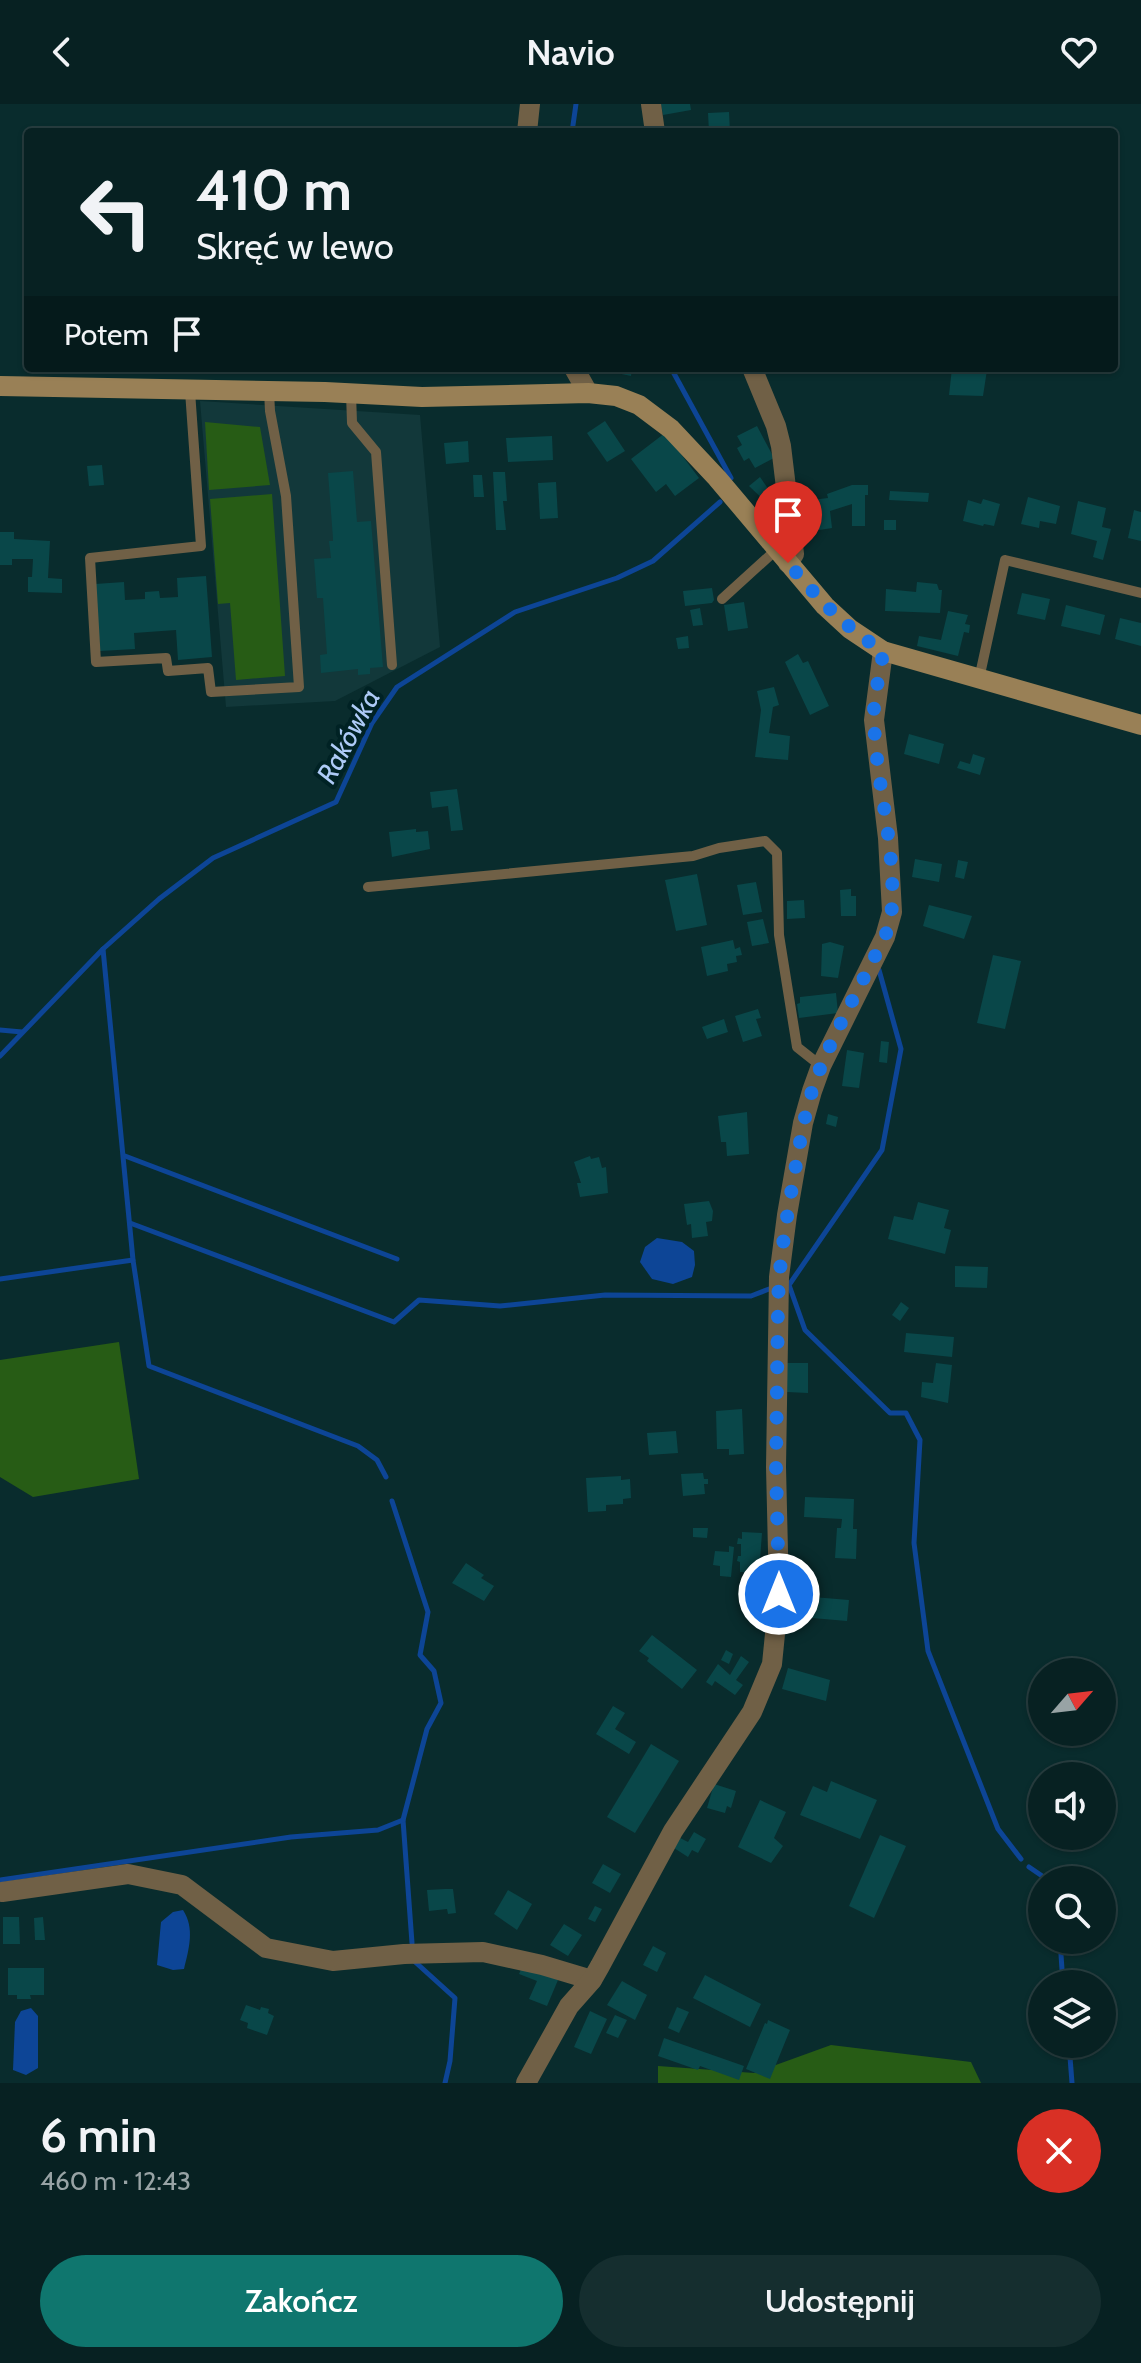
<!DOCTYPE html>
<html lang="pl">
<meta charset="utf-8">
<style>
:root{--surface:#072122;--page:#152e2f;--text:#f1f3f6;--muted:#98a3a5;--line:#283e40;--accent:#0f766e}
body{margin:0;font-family:Cabin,sans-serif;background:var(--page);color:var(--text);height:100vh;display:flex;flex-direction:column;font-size:30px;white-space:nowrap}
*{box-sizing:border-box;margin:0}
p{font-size:26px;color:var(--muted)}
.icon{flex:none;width:44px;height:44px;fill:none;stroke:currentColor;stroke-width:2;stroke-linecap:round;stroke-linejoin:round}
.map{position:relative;height:1979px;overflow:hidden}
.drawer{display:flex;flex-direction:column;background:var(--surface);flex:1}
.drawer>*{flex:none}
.top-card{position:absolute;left:24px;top:24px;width:1094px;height:244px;border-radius:8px;box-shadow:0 2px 6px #0004,0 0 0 2px var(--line);background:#072122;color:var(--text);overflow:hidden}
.needle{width:52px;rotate:62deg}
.fabs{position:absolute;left:1028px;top:1554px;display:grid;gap:16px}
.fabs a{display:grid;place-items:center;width:88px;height:88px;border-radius:50%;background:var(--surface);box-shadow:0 2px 6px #0004,0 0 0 2px var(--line);font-size:40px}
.pin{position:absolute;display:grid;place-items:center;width:68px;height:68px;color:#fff;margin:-82px -34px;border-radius:50% 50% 50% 0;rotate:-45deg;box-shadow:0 0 8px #0007}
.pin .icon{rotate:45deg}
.me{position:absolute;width:88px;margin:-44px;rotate:0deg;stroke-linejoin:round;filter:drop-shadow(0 0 6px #0008)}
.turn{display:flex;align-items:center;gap:28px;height:168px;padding:0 40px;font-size:36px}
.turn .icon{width:104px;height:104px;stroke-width:2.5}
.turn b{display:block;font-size:56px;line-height:68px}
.then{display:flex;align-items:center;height:76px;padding:0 40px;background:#0003;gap:16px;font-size:30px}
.round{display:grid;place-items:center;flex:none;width:84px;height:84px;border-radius:42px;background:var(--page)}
.summary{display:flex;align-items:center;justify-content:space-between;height:136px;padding:0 40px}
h1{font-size:48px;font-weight:600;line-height:60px}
.action{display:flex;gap:16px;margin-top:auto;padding:16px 40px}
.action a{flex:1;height:92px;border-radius:48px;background:var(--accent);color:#fff;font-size:32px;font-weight:600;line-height:92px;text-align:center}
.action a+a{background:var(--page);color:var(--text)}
header{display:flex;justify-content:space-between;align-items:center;height:104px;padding:0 40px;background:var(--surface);font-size:36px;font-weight:600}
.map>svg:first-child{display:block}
.built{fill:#12383a}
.green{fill:#275c15}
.water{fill:#0d4596}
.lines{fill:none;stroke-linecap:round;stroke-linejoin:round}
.stream{stroke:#0d4596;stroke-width:5}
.building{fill:#094749}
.lane{stroke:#706046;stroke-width:10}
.street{stroke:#706046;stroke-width:20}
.secondary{stroke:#998056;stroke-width:20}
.route{stroke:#1a73e8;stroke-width:14;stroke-dasharray:0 25.2}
.labels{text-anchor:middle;stroke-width:8;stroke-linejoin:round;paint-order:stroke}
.water-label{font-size:28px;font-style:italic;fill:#aecbf7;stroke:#002224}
</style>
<header><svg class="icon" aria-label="back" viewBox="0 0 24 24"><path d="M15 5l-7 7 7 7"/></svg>Navio<svg class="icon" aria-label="heart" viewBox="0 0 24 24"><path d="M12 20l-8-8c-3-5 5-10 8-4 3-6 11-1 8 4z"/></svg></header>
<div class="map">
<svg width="1141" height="1979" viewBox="0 0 1141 1979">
<rect width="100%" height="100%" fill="#092c2d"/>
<!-- built -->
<polygon class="built" points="200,297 420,311 440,543 335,597 226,603"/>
<!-- green -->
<g class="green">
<polygon points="205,318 260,323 270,381 209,386"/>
<polygon points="272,390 285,572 236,576 230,499 218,500 210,395"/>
<polygon points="119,1238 139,1375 33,1393 0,1373 0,1256"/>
<polygon points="831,1941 971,1958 981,1979 658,1979 658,1962 754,1969"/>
</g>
<!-- water -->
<g class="water">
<polygon points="657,1134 682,1138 694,1147 695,1161 692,1173 673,1180 652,1175 640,1158 645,1143"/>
<path d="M183 1806C195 1824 189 1845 184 1865L173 1866 157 1861 161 1818 173 1808Z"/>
<polygon points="31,1904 38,1912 38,1964 26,1971 13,1966 15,1918 21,1907"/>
</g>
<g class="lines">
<!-- stream -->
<g class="stream">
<polyline points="572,28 576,0"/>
<polyline points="671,264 731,374"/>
<polyline points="103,845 133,1156 149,1262 358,1342 377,1356 386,1373"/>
<polyline points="879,866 901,945 882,1046 789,1181 805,1226 890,1309 906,1309 920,1336 914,1439 928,1547 998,1725 1021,1755"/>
<polyline points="0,926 22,928"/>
<polyline points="0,952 103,845 159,795 213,754 336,698 372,619 397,583 515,508 617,474 653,457 720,398"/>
<polyline points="125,1052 397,1155"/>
<polyline points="130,1119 394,1218 419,1196 500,1202 605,1191 751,1192 769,1185"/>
<polyline points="0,1175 133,1156"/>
<polyline points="403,1716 412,1839"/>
<polyline points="1029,1763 1048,1776"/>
<polyline points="0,1776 291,1733 378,1726 403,1716 427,1625 441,1599 434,1567 420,1551 428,1508 392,1397"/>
<polyline points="1060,1836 1063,1880"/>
<polyline points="413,1856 455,1894 450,1957 445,1979"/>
<polyline points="1069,1940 1072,1979"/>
</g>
</g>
<!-- building -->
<g class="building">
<polygon points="661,0 690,0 691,6 663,11"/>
<polygon points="729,8 730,28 709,28 708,9"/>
<polygon points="593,264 632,264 631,272"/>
<polygon points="952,264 987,266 983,292 949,291"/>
<polygon points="605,317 625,347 607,358 587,329"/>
<polygon points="757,322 774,354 755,364 749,354 744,357 737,344 742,341 737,332"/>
<polygon points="665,329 699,374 675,392 666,380 656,388 631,355"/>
<polygon points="552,332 553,356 508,358 506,334"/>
<polygon points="468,337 469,358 446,360 444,339"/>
<polygon points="102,361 104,381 89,382 87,362"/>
<polygon points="353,367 357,418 371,417 383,563 370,564 370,570 358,571 358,565 321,569 320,551 327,550 323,494 317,494 314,455 331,454 329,437 333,437 333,434 328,369"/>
<polygon points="493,368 505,368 507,397 503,397 506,426 496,426"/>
<polygon points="473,371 482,371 484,393 474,393"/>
<polygon points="760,373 776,396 769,401 749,382"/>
<polygon points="556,378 558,414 540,415 538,379"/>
<polygon points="852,381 868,381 868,391 865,391 865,422 852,422 852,400 830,407 832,424 807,428 803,397 828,394 827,390"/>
<polygon points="890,387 929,389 928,398 889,396"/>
<polygon points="1028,393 1060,402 1056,420 1040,417 1039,424 1021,420"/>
<polygon points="983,395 1000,400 994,422 984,420 983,422 963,417 968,396 981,400"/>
<polygon points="1078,397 1106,404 1102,423 1111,425 1103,456 1093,453 1097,437 1071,430"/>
<polygon points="1134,406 1141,408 1141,437 1128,434"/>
<rect x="884" y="416" width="12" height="10"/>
<polygon points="0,428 14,428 14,435 50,437 48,474 62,475 62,489 28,488 28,473 32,473 33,455 12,455 12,461 0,461"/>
<polygon points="206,472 212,553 178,556 176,526 134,529 135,545 100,547 95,480 124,478 125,496 145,495 145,488 159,487 160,494 178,493 177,474"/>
<polygon points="917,478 937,480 939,486 942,486 940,509 885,507 886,485 916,488"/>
<polygon points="712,484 714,496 712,499 685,502 683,487"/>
<polygon points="1022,489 1050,495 1045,516 1017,510"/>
<polygon points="744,498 748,524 728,527 724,501"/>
<polygon points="1066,501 1105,511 1100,531 1061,522"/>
<polygon points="700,504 703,521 693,522 690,506"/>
<polygon points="948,507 968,511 965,520 970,521 969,529 964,528 958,552 917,542 919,532 941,536"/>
<polygon points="1120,514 1141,519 1141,542 1115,535"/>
<polygon points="688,532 689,544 678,545 676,534"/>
<polygon points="798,550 803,559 808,557 829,602 810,611 785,558"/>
<polygon points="774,583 779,601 773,603 769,629 790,632 788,656 755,653 761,606 757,587"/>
<polygon points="909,630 944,640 939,660 904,650"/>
<polygon points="973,650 985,654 980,671 957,664 960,657 970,660"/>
<polygon points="457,685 463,726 451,727 448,702 432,704 430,688"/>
<polygon points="416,725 416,728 428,727 430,745 392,753 389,728"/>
<polygon points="915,755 942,760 939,778 912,773"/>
<polygon points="958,756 968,758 964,775 955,773"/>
<polygon points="697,770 707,821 676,827 665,776"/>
<polygon points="756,778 762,808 743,811 737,781"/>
<polygon points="851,785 851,792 856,792 856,812 841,812 840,786"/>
<polygon points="804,796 805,814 787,815 787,797"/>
<polygon points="929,801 972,812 964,835 923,822"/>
<polygon points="763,815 769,839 752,842 747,818"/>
<polygon points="733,836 735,845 740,843 742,851 736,852 737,858 727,860 728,867 707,872 701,843"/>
<polygon points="830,838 844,842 838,874 821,872 822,840"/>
<polygon points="993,851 1021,857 1005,925 977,919"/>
<polygon points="836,889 838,909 799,914 797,900 800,899 800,893"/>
<polygon points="758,905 761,914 756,915 762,932 743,938 735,912"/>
<polygon points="724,915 728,928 707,935 702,923"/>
<polygon points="881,937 889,938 887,959 879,958"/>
<polygon points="847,946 864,949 859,984 842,982"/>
<polygon points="747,1008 749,1050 727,1052 726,1038 721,1038 718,1012"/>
<polygon points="828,1010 838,1013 836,1023 826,1020"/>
<polygon points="590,1052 591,1055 599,1053 602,1064 606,1063 608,1089 580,1093 577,1079 581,1079 574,1058"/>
<polygon points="709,1097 713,1107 712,1117 706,1118 708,1132 692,1134 691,1120 687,1121 684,1100"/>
<polygon points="918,1098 949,1106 944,1124 951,1126 945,1150 888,1135 894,1112 913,1116"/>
<polygon points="955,1162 988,1163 987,1184 955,1183"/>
<polygon points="901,1198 909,1204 900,1217 892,1211"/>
<polygon points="906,1229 954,1233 952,1253 904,1248"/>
<polygon points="787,1259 808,1259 808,1289 787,1288"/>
<polygon points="936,1259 952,1261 948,1299 921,1293 922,1278 933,1279"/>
<polygon points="742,1305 744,1350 729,1351 729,1345 717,1345 716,1307"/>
<polygon points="676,1327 678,1349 649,1351 647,1329"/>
<polygon points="703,1369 704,1375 708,1375 708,1380 704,1380 705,1390 683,1392 681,1370"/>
<polygon points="621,1372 621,1376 630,1375 631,1394 623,1395 623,1400 606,1401 606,1407 588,1408 586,1374"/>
<polygon points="805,1393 854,1395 853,1425 857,1425 856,1455 835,1454 837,1424 841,1424 842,1415 804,1413"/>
<polygon points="693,1424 708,1424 707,1434 693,1433"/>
<polygon points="742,1428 762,1429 759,1469 740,1468 740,1458 737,1457 738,1452 741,1452 741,1440 737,1440 738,1434 742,1435"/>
<polygon points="729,1442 734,1443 731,1473 720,1472 720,1462 713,1461 715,1447 729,1448"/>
<polygon points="466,1459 484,1471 481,1474 494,1482 484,1497 452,1479"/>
<polygon points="813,1493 849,1496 847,1517 812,1514"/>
<polygon points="652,1531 697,1566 682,1585 647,1557 649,1554 639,1547"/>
<polygon points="726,1546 733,1550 729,1560 721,1556"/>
<polygon points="741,1552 749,1558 736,1576 743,1581 735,1591 715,1577 712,1582 706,1578 718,1560 730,1571"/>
<polygon points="788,1564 830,1576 826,1597 782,1585"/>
<polygon points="613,1602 625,1609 615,1625 636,1638 629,1650 596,1630"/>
<polygon points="651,1640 679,1657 635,1729 607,1713"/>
<polygon points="831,1677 877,1696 860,1735 800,1711 813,1682 827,1688"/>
<polygon points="714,1680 736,1687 731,1704 727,1702 725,1709 707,1704"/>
<polygon points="760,1696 786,1708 774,1734 783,1742 771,1759 738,1743"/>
<polygon points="694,1728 706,1735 698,1749 692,1746 688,1753 674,1744 680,1734 688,1738"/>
<polygon points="880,1731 906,1742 874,1814 849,1802"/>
<polygon points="603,1760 621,1770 610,1789 592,1779"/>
<polygon points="445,1785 453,1785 456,1809 448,1810 447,1805 429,1807 427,1786"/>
<polygon points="508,1786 532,1800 517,1826 494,1810"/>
<polygon points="595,1802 602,1805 595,1818 588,1815"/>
<polygon points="3,1813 19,1813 20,1840 3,1840"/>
<polygon points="43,1813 45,1836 35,1836 34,1814"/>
<polygon points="564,1820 582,1831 568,1852 550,1841"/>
<polygon points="653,1842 666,1849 657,1868 643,1861"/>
<polygon points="523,1861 558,1876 547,1902 529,1895 537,1877 519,1870"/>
<polygon points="8,1864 44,1864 44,1891 30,1891 31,1895 17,1895 17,1891 8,1891"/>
<polygon points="705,1871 761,1900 750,1923 693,1894"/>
<polygon points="622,1877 647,1891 635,1916 607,1901"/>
<polygon points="246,1901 260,1906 261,1903 269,1905 268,1909 274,1912 267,1931 247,1924 248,1919 240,1916"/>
<polygon points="677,1903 689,1908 679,1929 668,1924"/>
<polygon points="590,1907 607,1915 591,1950 574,1943"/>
<polygon points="615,1911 627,1916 618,1934 606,1929"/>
<polygon points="768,1916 790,1926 770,1975 746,1965 765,1919 767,1920"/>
<polygon points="664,1934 744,1962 739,1976 700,1962 698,1966 658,1952"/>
</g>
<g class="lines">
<!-- lane -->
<g class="lane">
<polyline points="190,287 201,442 90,454 96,558 166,554 168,567 208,564 211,588 299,583 286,392 270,307 269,287"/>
<polyline points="351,289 352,319 376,348 392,561"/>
<polyline points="722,495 777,445"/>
<polyline points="979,575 1005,456 1141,489"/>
<polyline points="368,783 693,752 719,744 765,737 777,749 779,831 797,943 821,962"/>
</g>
<!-- street -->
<g class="street">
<polyline points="651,0 655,28"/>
<polyline points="527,28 530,0"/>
<polyline points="574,264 588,289"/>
<polyline points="752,264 776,322 781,342 794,450 788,459"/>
<polyline points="2,1788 128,1770 182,1781 266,1844 333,1857 404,1850 483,1848 542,1861 592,1876"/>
<polyline points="526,1979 569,1902 592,1876 600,1862 673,1727 752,1608 772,1560 779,1490 776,1363 779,1173 787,1111 803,1019 812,987 821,962 885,833 892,808 888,734 874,616 883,547"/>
</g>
<!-- secondary -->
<polyline class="secondary" points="0,282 325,288 422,293 588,289 616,292 639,301 671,325 717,374 825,502 850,525 883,547 1141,621"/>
</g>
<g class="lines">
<!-- route -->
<path class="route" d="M779 1490 776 1363 778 1200C779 1159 786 1118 793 1078 800 1039 805 1001 820 965 840 916 868 869 890 821 900 752 875 682 874 613 873 591 881 569 883 547 843 522 818 494 788 459"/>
</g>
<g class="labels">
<!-- water labels -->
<g class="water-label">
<text transform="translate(348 632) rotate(-62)" y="10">Rakówka</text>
</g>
</g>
</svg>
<div class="fabs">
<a><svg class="needle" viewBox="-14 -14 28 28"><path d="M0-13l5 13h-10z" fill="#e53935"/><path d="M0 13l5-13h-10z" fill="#98a3a5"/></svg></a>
<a><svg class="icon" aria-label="sound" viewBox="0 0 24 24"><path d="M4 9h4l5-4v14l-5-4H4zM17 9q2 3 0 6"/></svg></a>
<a><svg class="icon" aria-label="search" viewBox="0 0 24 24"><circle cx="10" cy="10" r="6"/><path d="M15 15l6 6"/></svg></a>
<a><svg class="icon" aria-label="layers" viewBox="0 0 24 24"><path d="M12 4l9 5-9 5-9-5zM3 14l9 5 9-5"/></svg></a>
</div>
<div class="pin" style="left:788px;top:459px;background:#d93025"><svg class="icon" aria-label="arrive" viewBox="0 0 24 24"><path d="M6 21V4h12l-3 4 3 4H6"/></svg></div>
<svg class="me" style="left:779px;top:1490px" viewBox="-20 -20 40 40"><circle r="17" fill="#1a73e8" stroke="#fff" stroke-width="3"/><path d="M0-11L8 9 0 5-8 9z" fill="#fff"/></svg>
<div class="top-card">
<div class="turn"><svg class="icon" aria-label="left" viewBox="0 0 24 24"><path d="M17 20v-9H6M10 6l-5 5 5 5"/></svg><div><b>410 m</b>Skręć w lewo</div></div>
<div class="then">Potem<svg class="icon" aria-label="arrive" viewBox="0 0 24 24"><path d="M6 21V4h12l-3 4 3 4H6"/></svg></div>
</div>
</div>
<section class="drawer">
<div class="summary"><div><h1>6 min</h1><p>460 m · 12:43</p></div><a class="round" style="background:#d93025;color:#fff"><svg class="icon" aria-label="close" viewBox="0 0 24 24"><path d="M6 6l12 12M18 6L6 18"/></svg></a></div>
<div class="action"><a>Zakończ</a><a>Udostępnij</a></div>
</section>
